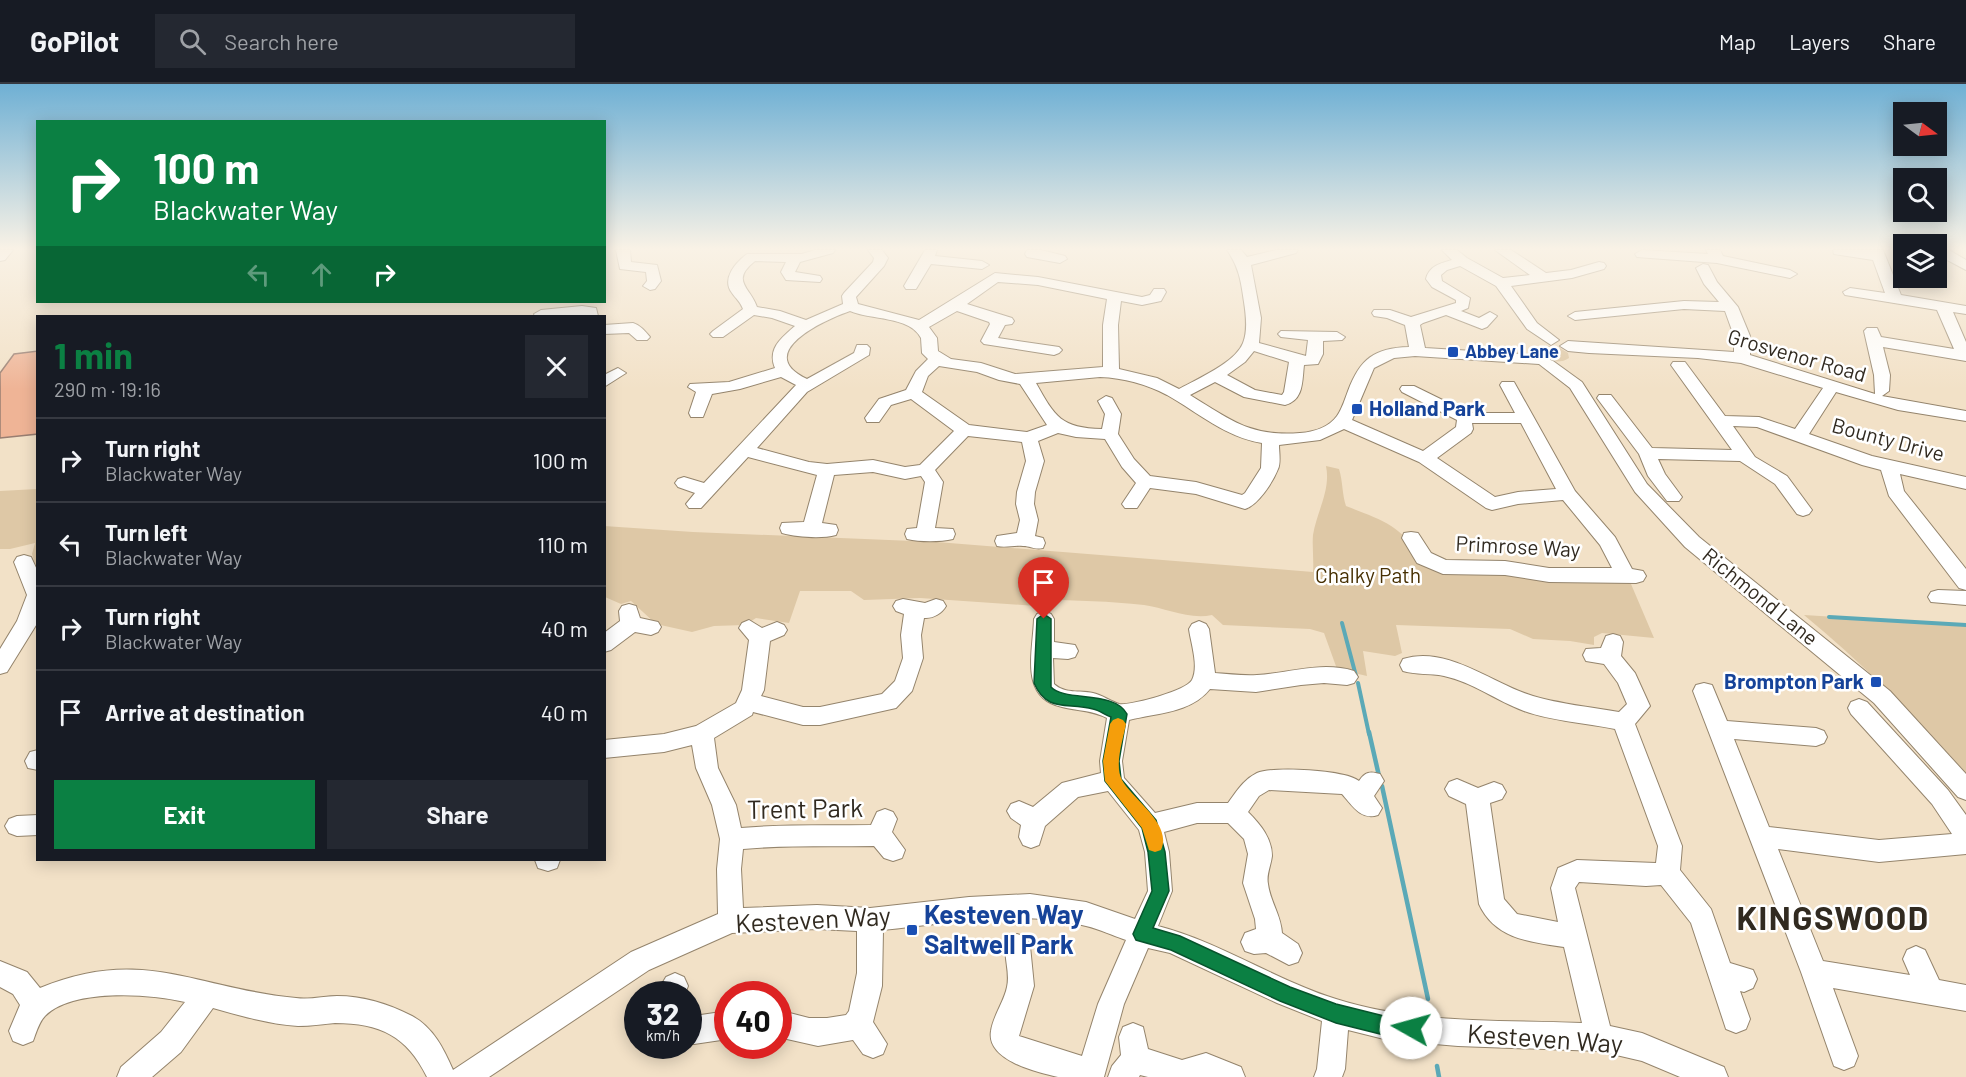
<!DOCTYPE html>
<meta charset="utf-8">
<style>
:root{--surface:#171b24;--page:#242831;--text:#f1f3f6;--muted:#9ea1a6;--line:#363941;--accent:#0b8043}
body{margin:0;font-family:Barlow,sans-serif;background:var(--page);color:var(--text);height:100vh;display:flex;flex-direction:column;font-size:22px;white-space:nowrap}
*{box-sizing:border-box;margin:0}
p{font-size:20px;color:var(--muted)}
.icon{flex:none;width:33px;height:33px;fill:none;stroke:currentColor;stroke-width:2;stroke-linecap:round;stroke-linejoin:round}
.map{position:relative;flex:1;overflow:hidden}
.sheet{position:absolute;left:36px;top:231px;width:570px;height:546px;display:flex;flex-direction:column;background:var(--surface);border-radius:0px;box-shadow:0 3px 15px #0003}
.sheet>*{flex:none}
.banner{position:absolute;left:36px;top:36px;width:570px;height:183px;border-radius:0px;box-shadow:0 3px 15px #0003;background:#0b8043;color:#fff;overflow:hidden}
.needle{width:39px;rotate:105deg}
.fabs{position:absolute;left:1893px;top:18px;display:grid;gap:12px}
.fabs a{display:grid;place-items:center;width:54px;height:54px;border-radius:0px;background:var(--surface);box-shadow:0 3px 15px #0003;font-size:30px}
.speed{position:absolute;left:624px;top:897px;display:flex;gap:12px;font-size:30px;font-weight:700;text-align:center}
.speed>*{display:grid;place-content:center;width:78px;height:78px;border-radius:50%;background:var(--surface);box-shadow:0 3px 15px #0003;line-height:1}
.speed small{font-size:15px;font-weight:400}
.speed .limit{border:9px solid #d22;background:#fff;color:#111}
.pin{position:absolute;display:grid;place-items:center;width:51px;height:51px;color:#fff;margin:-62px -26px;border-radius:50% 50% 50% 0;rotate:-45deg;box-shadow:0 0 6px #0007}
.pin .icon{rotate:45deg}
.me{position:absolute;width:66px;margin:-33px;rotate:277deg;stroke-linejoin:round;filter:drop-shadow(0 0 4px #0008)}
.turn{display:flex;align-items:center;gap:21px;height:126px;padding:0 18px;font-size:27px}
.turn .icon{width:78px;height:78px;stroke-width:2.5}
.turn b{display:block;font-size:42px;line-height:51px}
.lanes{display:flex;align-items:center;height:57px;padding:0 18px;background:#0003;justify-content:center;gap:30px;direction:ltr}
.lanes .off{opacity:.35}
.round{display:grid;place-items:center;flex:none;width:63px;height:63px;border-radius:0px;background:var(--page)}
.summary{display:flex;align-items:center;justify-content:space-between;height:102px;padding:0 18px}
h1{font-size:36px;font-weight:700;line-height:45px;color:var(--accent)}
.button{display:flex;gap:12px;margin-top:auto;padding:12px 18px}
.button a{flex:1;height:69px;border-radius:0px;background:var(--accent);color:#fff;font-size:24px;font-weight:700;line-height:69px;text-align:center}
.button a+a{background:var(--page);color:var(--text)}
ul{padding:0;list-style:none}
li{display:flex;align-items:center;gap:18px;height:84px;padding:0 18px;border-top:2px solid var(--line)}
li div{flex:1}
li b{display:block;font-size:22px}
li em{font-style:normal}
header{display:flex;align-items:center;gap:36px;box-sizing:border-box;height:84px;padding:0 30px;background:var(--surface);border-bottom:2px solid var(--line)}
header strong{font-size:28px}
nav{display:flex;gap:33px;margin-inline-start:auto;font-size:21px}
.search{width:420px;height:54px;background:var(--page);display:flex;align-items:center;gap:15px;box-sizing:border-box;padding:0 21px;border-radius:0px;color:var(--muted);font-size:22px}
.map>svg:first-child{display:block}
.green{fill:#dec8a6}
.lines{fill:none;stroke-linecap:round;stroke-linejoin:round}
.stream-far1{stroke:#5ba9b7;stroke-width:4}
.stream{stroke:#5ba9b7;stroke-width:4.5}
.building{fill:#efb496;stroke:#997e71;stroke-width:1.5}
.minor-casing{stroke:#94846c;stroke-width:2}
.minor{fill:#fff;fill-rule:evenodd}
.route{fill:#0b8043;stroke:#07532c;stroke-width:1.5}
.slow{fill:#f59e0b}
.transit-dot{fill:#1a4fb4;stroke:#fff;stroke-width:2}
.labels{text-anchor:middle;stroke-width:5;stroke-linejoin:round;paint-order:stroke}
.far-transit-label{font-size:18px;font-weight:bold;fill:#164399;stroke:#fff;text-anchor:start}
.street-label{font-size:21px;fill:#312a20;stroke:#fff}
.transit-label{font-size:21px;font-weight:bold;fill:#164399;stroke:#fff;text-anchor:start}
.park-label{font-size:21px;fill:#473003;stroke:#fff}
.near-street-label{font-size:26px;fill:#312a20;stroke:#fff}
.near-transit-label{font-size:26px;font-weight:bold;fill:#164399;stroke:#fff;text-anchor:start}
.near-district-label{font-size:33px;font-weight:bold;letter-spacing:1.5px;fill:#312a20;stroke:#fff}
</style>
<header>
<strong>GoPilot</strong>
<div class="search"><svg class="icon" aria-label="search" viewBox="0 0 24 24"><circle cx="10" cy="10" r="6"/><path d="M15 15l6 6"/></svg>Search here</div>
<nav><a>Map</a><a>Layers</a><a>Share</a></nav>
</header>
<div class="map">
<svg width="1966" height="993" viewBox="0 0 1966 993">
<rect width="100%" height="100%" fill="#f2e1c7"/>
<!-- green -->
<g class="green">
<path d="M1544 262H1557L1568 269 1569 274C1559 281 1545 277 1538 267Z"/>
<path d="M1326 382 1339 385C1343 398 1342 410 1346 422 1384 437 1399 440 1422 475L1624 495 1631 500 1654 554 1602 549 1594 553V561L1570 557 1533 555 1510 545 1396 541 1402 569 1395 572 1363 567 1367 592 1337 585 1324 549 1310 545 1223 541 1212 531C1189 536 1166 524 1144 521 1110 517 1076 517 1042 515L1036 522 920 514 864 516 851 507H800L789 539 756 534 745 541 714 542 692 548 656 540 631 517 621 520 605 513 604 442 693 448 937 458 1313 488C1314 476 1312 463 1313 451 1317 427 1331 406 1326 382Z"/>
<polygon points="37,405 38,479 35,480 32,470 35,459 10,465 0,465 0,407"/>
<path d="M1804 531 1966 541V689C1916 632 1863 580 1804 531Z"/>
</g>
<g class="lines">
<!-- stream-far1 -->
<g class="stream-far1">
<polyline points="1829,533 1966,541"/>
<polyline points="1342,539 1356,592"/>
<polyline points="1358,599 1369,650"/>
</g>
<!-- stream -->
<g class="stream">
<polyline points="1369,648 1379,692"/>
<polyline points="1382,702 1428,915"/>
<polyline points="1437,982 1439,993"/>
</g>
</g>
<!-- building -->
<polygon class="building" points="38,267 38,350 0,354 0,289 14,270"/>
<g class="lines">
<!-- minor casing -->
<g class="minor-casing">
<g id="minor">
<polygon points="0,166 13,166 5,176 0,177"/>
<polygon points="616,166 630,166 631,178 657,181 661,197 655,205 650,206 643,202 647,197 646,188 620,185"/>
<path d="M815 166H835L833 169 800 178 795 188 820 192 822 195 820 198 786 196 781 188 786 178 755 177C730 197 750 203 757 223L780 227 806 236 843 220 842 212 844 209 873 178 874 174 868 166H882L888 174 884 182 856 213 858 220 919 236 995 189 1038 193 1142 213 1150 211 1154 205H1164L1166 208 1161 217 1142 221 1121 217 1118 241 1119 285 1157 294 1179 305C1197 295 1235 279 1243 259 1248 247 1246 231 1244 218 1241 197 1239 183 1227 166H1241L1247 173 1276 166H1298L1296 169 1251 181 1261 234 1259 259 1306 272 1308 256 1281 253 1278 250 1281 247 1337 248 1345 253 1342 256 1323 257V270L1318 280 1304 281C1302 297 1304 316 1285 321L1244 313 1215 298 1190 311C1231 336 1250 353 1300 349 1314 348 1329 343 1337 332 1342 325 1345 315 1348 307 1360 275 1374 264 1409 263L1405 241 1387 234 1374 232 1372 229 1374 226H1390L1411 233 1456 219V216L1432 203 1426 195C1429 182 1441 179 1452 176L1442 166H1457L1467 174 1503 194 1530 191 1495 166H1511L1546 189 1571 186 1599 178 1604 179 1606 182 1604 185 1572 194 1511 202 1537 239 1559 256 1551 261 1527 245 1496 202 1460 182 1447 186 1441 191 1442 197 1470 214 1468 224 1461 227 1479 234 1490 228 1497 232 1487 243 1482 245 1446 231 1423 239 1420 241 1425 264 1538 271 1553 277 1582 298 1647 400 1699 453 1890 607 1966 690V716L1958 713 1874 619 1685 463 1635 408 1570 304 1539 280 1415 272 1394 274 1374 284 1352 336 1423 367 1456 343 1457 336 1402 308 1400 305 1402 302H1414L1469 329H1515L1500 301 1502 298H1514L1575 407 1615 453 1632 485 1643 487 1646 492 1643 497 1636 499 1549 498 1505 491 1443 490 1417 479 1402 454 1404 449 1411 448 1418 449 1431 469 1446 476 1505 477 1549 484H1612L1600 461 1563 416 1518 420 1492 426 1486 424 1419 378 1344 345 1320 356 1279 361C1279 368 1281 379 1278 385 1273 398 1258 421 1245 425L1196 410 1150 404 1137 424H1125L1122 420 1136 399 1122 383 1105 355 1076 353 1058 349 1038 357 1044 377 1035 408 1034 420 1038 436 1035 452 1043 454 1045 459 1043 464C1034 466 1031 462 1023 462 1014 461 1006 464 997 462L995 457 997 452 1017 449 1020 436 1016 420 1017 408 1026 377 1022 358 968 352 935 386 943 398 935 444 953 445 955 450 953 455C940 458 920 458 907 455L905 450 907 445 917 444 925 398 921 392 905 395 873 388 834 391 822 439 836 441 838 446 836 451C821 455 797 453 782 449L780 444 782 439 804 438 817 391 748 373 701 424H689L686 420 695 409 678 403 675 399 678 395 684 393 704 399 796 301 781 293 740 305 712 310 703 333H691L689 329 696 308 688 303 690 300 729 298 775 284C767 265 781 254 795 242L772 234 754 231 723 253H713L710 250 713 247 743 225C740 217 736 215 732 209 721 195 736 178 747 170H802ZM998 198 1038 201 1107 215 1103 241V283L1015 290 981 279 951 275 938 267 937 254 929 243 957 227 989 238 990 240 981 257 984 260 1054 271 1059 269 1062 266 1059 263 998 254 1005 241 1012 240 1014 237 1012 234 967 220ZM850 227C870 236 910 232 921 254L922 269 928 275 916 287 906 306 879 315 865 334 867 338H879L891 321 911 315 954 347 920 381 905 383 873 376 827 380 809 378 757 364 807 308 869 271 870 264 867 261H857L854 269 807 295C752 269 824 236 850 227ZM1254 267 1289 278 1284 308 1282 311 1255 306 1227 291 1245 278ZM939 282 977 288 999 296 1020 300 1047 341 1027 348 969 341 922 308 928 292ZM1100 293C1124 294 1146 300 1167 311 1199 329 1225 353 1262 359L1261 384 1245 409 1242 411 1196 398 1150 392 1134 375 1118 350 1121 330 1112 314 1106 312 1098 317 1105 330 1102 345C1061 344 1055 333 1036 299ZM1472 339H1521L1556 405 1518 408 1495 413 1437 374 1471 349 1473 345Z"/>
<polygon points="925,166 937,166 935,172 982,177 989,181 982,185 931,180 916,205 906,205 904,202"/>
<polygon points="1027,166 1041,166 1065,172 1067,175 1060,179 1027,173 1025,170"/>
<polygon points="1642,166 1708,170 1706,166 1720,166 1723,172 1790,186 1797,190 1790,194 1717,179 1637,173 1635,170"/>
<polygon points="1833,166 1883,166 1901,211 1966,222 1966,230 1953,228 1966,258 1966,277 1883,263 1890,291 1889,307 1882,312 1966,327 1966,337 1898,326 1836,308 1809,350 1872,372 1966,393 1966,405 1900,390 1904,407 1966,485 1966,506 1959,504 1889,412 1881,386 1862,381 1757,343 1733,342 1755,373 1787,392 1812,426 1809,430 1803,432 1797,430 1775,400 1740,377 1658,375 1665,390 1682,413 1679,417 1667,417 1648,392 1639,370 1597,314 1599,311 1611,311 1652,364 1732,366 1671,281 1673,278 1685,278 1725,332 1759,333 1795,345 1823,304 1741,279 1698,274 1589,269 1568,267 1560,262 1568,257 1734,268 1734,252 1725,227 1684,225 1575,236 1568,232 1575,228 1684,217 1719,218 1704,200 1696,184 1703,180 1708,181 1717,198 1738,223 1750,252 1750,271 1875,310 1874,291 1864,247 1867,244 1877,244 1881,253 1954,265 1937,226 1845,211 1843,208 1850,204 1885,209 1873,176 1834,170"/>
<polygon points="1936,166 1949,166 1966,176 1966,186 1936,170"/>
<polygon points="582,222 596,224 598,232 535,232 534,230 541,226"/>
<path d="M633 239C640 241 645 247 650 253L647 256H637L629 249 604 250V241Z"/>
<polygon points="618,284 626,289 604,303 604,291"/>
<polygon points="24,471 31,473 38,488 38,538 7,588 0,590 0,565 17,537 27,511 14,478 17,473"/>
<polygon points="1938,506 1966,507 1966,521 1931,518 1928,513 1931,508"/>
<path d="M903 515 925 519 936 515 943 517 946 522C942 529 933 535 924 534L921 551 923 574 912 607 896 624 820 641H803L753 628 752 631 714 654 718 684 736 721 741 744C785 740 827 742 871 741L877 728 885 725 893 728 897 735 892 748 905 766 902 774 893 777 884 774 874 762C830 763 787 761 743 765L741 785 743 824 817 821 870 824 969 813 1030 810 1086 818 1135 835 1148 807 1145 768 1139 746 1108 707 1078 713 1045 742 1039 761 1031 764 1023 761 1019 753 1021 741 1011 734 1007 727 1011 720 1019 717 1033 723 1062 699 1101 689 1100 677 1107 634C1092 626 1078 627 1062 623 1019 614 1033 568 1034 535L1037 530 1044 527 1051 530 1054 535V558L1075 561 1078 567 1075 573 1068 575 1053 574 1054 600C1065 610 1079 606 1093 609 1102 611 1110 617 1119 620 1129 622 1186 607 1192 596 1199 582 1191 560 1189 545L1192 540 1199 537 1206 540 1209 545 1215 589C1229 590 1244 592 1257 591 1290 589 1322 577 1354 587L1358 593 1354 599 1347 601 1324 599 1301 601 1256 608 1210 605C1191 629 1157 629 1129 636L1122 677 1124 694 1155 729 1197 719H1228C1237 707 1243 696 1257 689 1272 682 1346 686 1359 697 1365 688 1370 687 1380 690L1384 697 1374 712 1382 724 1378 731C1361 737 1352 721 1342 710L1269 706 1259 712 1248 728C1260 740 1272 754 1272 772 1271 781 1266 791 1268 800 1270 817 1281 831 1282 849L1298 860 1302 869 1298 878 1289 881 1266 869 1254 870 1245 867 1241 858 1245 849 1256 845 1255 835 1243 799 1248 770 1244 755 1228 739H1197L1164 748 1169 768 1172 807 1158 842C1220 858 1275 896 1336 915 1414 940 1501 936 1582 939L1564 863C1530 858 1495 855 1479 820L1466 720 1449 712 1445 705 1449 698 1457 695 1478 704 1494 698 1502 701 1506 708 1502 715 1490 719 1504 815 1517 830 1558 838 1551 804 1558 784 1577 776 1656 779 1658 762 1615 645C1585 639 1552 637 1524 627 1497 617 1472 598 1444 592 1430 589 1416 591 1403 587L1400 581 1403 575C1448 561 1492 600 1533 612 1560 620 1590 623 1619 628L1627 620 1618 599 1604 580 1586 577 1583 571 1586 565 1601 564 1606 552 1613 550 1620 552 1623 558 1621 572 1635 589 1650 622 1635 640 1682 762 1680 786 1711 825 1730 879 1753 886 1757 895 1753 904 1744 908 1740 907 1750 935 1746 945 1736 949 1726 945 1691 839 1661 801 1646 802 1579 798 1575 804 1610 942 1642 949 1724 983 1728 993H1680L1642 977 1599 967 1458 962 1388 956 1348 946 1345 985 1342 993H1314L1317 985 1322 937 1277 919 1170 869 1148 864 1124 920 1104 993C1089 993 1072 993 1058 993 1036 988 986 976 991 947 993 932 1004 918 1007 903 1011 886 1001 870 1008 853L1017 850 1026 853 1030 862 1034 902 1019 952 1082 972 1098 920 1126 856C1113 852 1100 845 1086 842 1021 825 949 839 883 846L882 902 873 938 887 960 883 970 873 974 863 970 853 956 818 962 778 953V926L809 934H827L846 931 849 927 857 889V847L817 845 732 849 649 886 489 993H427C407 952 380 939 335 939 323 940 310 942 298 942 269 940 241 932 213 924L181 968 152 993H117L121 983 161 948 185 918C150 910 73 904 45 932 39 938 36 949 33 957L23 961 13 957 9 947 20 921 13 910 0 903V877L27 888 40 904C143 861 197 905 296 914 310 916 324 912 337 912 363 912 389 920 412 932 433 943 444 965 453 986L631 868 718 830 717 785 720 755 712 721 696 684 692 661 664 668 604 674V656L664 650 696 642 736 619 742 606 749 556 739 544 742 539 749 536 762 544 777 538 784 541 787 546 784 551 770 557 764 606 761 612 803 623H820L882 610 895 597 903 574 901 551 904 530 896 527 893 522 896 517Z"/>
<polygon points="629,520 636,522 640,534 658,538 661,543 658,548 651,551 635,548 611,566 604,568 604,549 620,537 619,527 622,522"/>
<polygon points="1704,599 1712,601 1727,637 1816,644 1824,647 1827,653 1824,659 1816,662 1734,655 1769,743 1879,756 1952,750 1932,720 1851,630 1848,624 1851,618 1859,615 1867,618 1948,706 1966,731 1966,770 1879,778 1778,765 1823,877 1910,891 1903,875 1907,866 1916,862 1925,866 1939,896 1966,901 1966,927 1833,904 1858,972 1854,982 1844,986 1834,982 1801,888 1693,607 1696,601"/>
<polygon points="38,666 38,686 28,684 25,677 30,668"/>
<polygon points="38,731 38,751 17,752 9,749 5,742 9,735 17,732"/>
<polygon points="535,776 560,776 557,784 548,787 538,784"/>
<polygon points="675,889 684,893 688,902 685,910 656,910 666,893"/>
<polygon points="728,927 728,955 694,960 688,958 688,930 694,932"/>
<polygon points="1133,939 1143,943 1148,965 1182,976 1206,969 1241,983 1245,993 1148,993 1140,991 1139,993 1108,993 1112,982 1121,971 1119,953 1123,943"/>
</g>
</g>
<!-- minor -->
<use href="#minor" class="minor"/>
</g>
<!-- sky -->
<linearGradient id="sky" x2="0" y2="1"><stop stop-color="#6fb0d4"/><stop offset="0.54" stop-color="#f9f2e6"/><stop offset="1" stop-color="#f9f2e6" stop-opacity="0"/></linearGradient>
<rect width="1966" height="305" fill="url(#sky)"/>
<!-- route -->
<path class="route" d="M1044 530 1051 535V603C1065 618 1114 606 1127 630L1119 677 1121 695 1156 736 1165 768 1169 807 1153 844 1180 852 1290 903 1336 920 1388 933 1418 938 1421 944 1418 951 1411 954 1388 952 1336 939 1280 917 1171 866 1136 856 1133 850 1152 807 1148 768 1142 744 1105 697 1103 677 1111 633C1105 631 1099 626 1093 625 1067 618 1047 629 1034 599L1037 535Z"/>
<!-- slow -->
<path class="slow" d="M1118 634 1123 636 1126 640C1123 656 1114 681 1122 696 1132 715 1173 740 1161 766L1155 768 1149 766 1142 744 1105 697 1103 677 1110 640 1113 636Z"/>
<!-- markers -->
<g class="transit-dot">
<rect x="1447" y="262" width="12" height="12" rx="3"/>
<rect x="1351" y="319" width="12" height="12" rx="3"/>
<rect x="1870" y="592" width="12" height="12" rx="3"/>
<rect x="906" y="840" width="12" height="12" rx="3"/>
</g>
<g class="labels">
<!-- far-transit labels -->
<g class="far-transit-label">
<text x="1465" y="274">Abbey Lane</text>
</g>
<!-- street labels -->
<g class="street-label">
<text transform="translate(1797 272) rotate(16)" y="7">Grosvenor Road</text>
<text transform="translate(1888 356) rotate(15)" y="7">Bounty Drive</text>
<text transform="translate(1518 463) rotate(3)" y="7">Primrose Way</text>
<text transform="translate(1760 513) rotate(39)" y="7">Richmond Lane</text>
</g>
<!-- transit labels -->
<g class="transit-label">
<text x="1369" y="332">Holland Park</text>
<text x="1864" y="605" text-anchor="end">Brompton Park</text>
</g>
<!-- park labels -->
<g class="park-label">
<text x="1368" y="499">Chalky Path</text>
</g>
<!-- near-street labels -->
<g class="near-street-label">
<text transform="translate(805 725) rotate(-1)" y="9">Trent Park</text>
<text transform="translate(813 836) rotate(-3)" y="9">Kesteven Way</text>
<text transform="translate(1545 955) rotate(4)" y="9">Kesteven Way</text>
</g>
<!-- near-transit labels -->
<g class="near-transit-label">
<text x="924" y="840">Kesteven Way<tspan x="924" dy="30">Saltwell Park</tspan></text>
</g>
<!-- near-district labels -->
<g class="near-district-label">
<text x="1833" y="846">KINGSWOOD</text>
</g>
</g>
</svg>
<div class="fabs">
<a><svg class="needle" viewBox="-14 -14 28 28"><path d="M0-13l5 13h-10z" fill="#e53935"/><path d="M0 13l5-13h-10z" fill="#9ea1a6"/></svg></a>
<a><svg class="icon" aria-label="search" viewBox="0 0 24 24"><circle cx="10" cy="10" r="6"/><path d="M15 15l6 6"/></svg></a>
<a><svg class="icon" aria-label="layers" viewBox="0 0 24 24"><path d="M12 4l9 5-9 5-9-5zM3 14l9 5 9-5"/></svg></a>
</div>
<div class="speed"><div>32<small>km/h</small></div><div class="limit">40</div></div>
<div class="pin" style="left:1044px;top:535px;background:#d93025"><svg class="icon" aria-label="arrive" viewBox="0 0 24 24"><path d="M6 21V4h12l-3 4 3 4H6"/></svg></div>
<svg class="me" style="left:1411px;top:944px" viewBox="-20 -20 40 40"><circle r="19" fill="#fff"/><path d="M0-13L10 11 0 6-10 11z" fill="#0b8043"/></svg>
<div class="banner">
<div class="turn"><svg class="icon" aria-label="right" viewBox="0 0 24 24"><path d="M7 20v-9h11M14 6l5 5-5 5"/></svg><div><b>100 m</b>Blackwater Way</div></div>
<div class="lanes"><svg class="icon off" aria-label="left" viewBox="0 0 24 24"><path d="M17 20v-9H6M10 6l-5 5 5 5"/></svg><svg class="icon off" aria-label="ahead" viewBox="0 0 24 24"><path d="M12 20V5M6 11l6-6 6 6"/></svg><svg class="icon" aria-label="right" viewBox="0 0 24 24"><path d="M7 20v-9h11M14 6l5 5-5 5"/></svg></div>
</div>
<section class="sheet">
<div class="summary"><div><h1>1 min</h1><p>290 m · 19:16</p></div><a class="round"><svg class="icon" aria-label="close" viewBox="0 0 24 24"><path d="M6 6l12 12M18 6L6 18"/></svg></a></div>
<ul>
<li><svg class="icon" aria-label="right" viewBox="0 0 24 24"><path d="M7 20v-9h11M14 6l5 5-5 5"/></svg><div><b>Turn right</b><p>Blackwater Way</p></div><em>100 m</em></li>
<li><svg class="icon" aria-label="left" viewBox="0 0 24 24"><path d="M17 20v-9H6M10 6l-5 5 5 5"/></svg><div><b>Turn left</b><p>Blackwater Way</p></div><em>110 m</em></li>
<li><svg class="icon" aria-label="right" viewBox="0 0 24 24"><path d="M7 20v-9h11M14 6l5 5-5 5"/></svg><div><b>Turn right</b><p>Blackwater Way</p></div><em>40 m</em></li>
<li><svg class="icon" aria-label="arrive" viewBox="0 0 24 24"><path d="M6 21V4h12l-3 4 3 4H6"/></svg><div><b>Arrive at destination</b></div><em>40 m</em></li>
</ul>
<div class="button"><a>Exit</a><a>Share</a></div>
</section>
</div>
